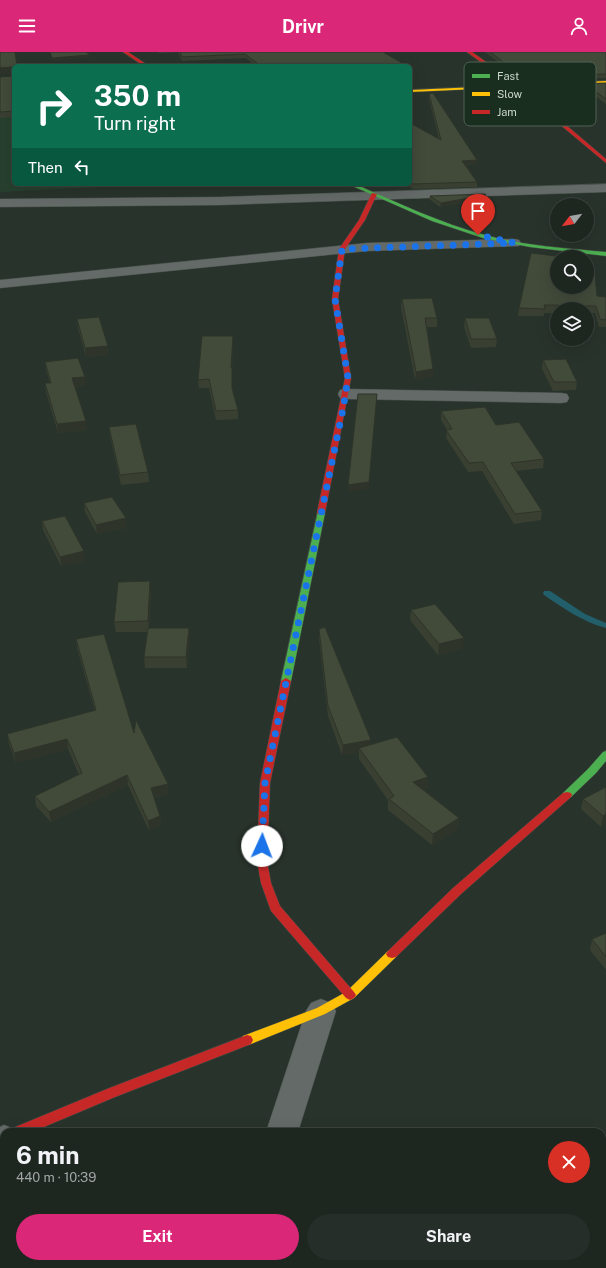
<!DOCTYPE html>
<meta charset="utf-8">
<style>
:root{--surface:#1e2620;--page:#262e29;--text:#f1f3f6;--muted:#a1a5a5;--line:#3c433e;--accent:#db2777}
body{margin:0;font-family:"Public Sans",sans-serif;background:var(--page);color:var(--text);height:100vh;display:flex;flex-direction:column;font-size:15px;white-space:nowrap}
*{box-sizing:border-box;margin:0}
p{font-size:13px;color:var(--muted)}
.icon{flex:none;width:22px;height:22px;fill:none;stroke:currentColor;stroke-width:2;stroke-linecap:round;stroke-linejoin:round}
.map{position:relative;flex:1;overflow:hidden}
.drawer{position:absolute;left:0px;top:1076px;width:606px;height:140px;display:flex;flex-direction:column;background:var(--surface);border-radius:12px 12px 0 0;box-shadow:0 4px 16px #0002,0 0 0 1px var(--line)}
.drawer>*{flex:none}
.hud{position:absolute;left:12px;top:12px;width:400px;height:122px;border-radius:6px;box-shadow:0 4px 16px #0002,0 0 0 1px var(--line);background:#0b6e4f;color:#fff;overflow:hidden}
.needle{width:26px;rotate:239deg}
.buttons{position:absolute;left:550px;top:146px;display:grid;gap:8px}
.buttons a{display:grid;place-items:center;width:44px;height:44px;border-radius:50%;background:var(--surface);box-shadow:0 4px 16px #0002,0 0 0 1px var(--line);font-size:20px}
.pin{position:absolute;display:grid;place-items:center;width:34px;height:34px;color:#fff;margin:-41px -17px;border-radius:50% 50% 50% 0;rotate:-45deg;box-shadow:0 0 4px #0007}
.pin .icon{rotate:45deg}
.me{position:absolute;width:44px;margin:-22px;rotate:2deg;stroke-linejoin:round;filter:drop-shadow(0 0 3px #0008)}
.turn{display:flex;align-items:center;gap:14px;height:84px;padding:0 16px;font-size:18px}
.turn .icon{width:52px;height:52px;stroke-width:2.5}
.turn b{display:block;font-size:28px;line-height:34px}
.then{display:flex;align-items:center;height:38px;padding:0 16px;background:#0003;gap:8px;font-size:15px}
.round{display:grid;place-items:center;flex:none;width:42px;height:42px;border-radius:21px;background:var(--page)}
.overview{display:flex;align-items:center;justify-content:space-between;height:68px;padding:0 16px}
h1{font-size:24px;font-weight:700;line-height:30px}
.button{display:flex;gap:8px;margin-top:auto;padding:8px 16px}
.button a{flex:1;height:46px;border-radius:24px;background:var(--accent);color:#fff;font-size:16px;font-weight:700;line-height:46px;text-align:center}
.button a+a{background:var(--page);color:var(--text)}
header{display:flex;justify-content:space-between;align-items:center;height:52px;padding:0 16px;background:var(--accent);color:#fff;font-size:18px;font-weight:700}
.map>svg:first-child{display:block}
.built{fill:#27402e}
.lines{fill:none;stroke-linecap:round;stroke-linejoin:round}
.stream{fill:#225f6b;fill-rule:evenodd}
.street-casing{stroke:#465049;stroke-width:1}
.fast-casing{stroke:#465049;stroke-width:1}
.slow-casing{stroke:#465049;stroke-width:1}
.jam-casing{stroke:#465049;stroke-width:1}
.street{fill:#646a68;fill-rule:evenodd}
.fast{fill:#4caf50;fill-rule:evenodd}
.slow{fill:#ffc107;fill-rule:evenodd}
.jam{fill:#c62828;fill-rule:evenodd}
.wall{fill:#394032}
.shaded-wall{fill:#2e3429}
.building{fill:#424a3a;stroke:#2e3429}
.route{stroke:#1a73e8;stroke-width:7;stroke-dasharray:0 12.6}
.key{fill:#1a2e1f;stroke:#4f6154;stroke-width:1}
.key-label{font-size:11px;fill:#cbd8ce}
</style>
<header><svg class="icon" aria-label="menu" viewBox="0 0 24 24"><path d="M4 6h16M4 12h16M4 18h16"/></svg>Drivr<svg class="icon" aria-label="person" viewBox="0 0 24 24"><circle cx="12" cy="8" r="4"/><path d="M4 21q1-7 8-7t8 7"/></svg></header>
<div class="map">
<svg width="606" height="1216" viewBox="0 0 606 1216">
<rect width="100%" height="100%" fill="#28332b"/>
<!-- built -->
<polygon class="built" points="0,32 14,32 14,132 156,132 0,140"/>
<g class="lines">
<!-- stream -->
<path class="stream" d="M544 539H550L585 562 606 571V576C583 570 563 556 544 543L543 541Z"/>
<!-- street casing -->
<g class="street-casing">
<g id="street">
<polygon points="606,132 606,140 220,153 0,155 0,147 220,145"/>
<polygon points="514,187 519,188 521,191 519,194 367,199 0,236 0,228 367,191"/>
<polygon points="346,337 561,341 567,342 569,346 567,350 561,351 346,347 340,346 338,342 340,338"/>
<polygon points="321,947 331,951 336,959 298,1080 266,1080 306,959 311,951"/>
<polygon points="4,1073 15,1077 17,1080 4,1080 4,1102 0,1103 0,1075"/>
<polygon points="242,1212 276,1212 275,1216 241,1216"/>
</g>
</g>
<!-- fast casing -->
<g class="fast-casing">
<g id="fast">
<path d="M348 132H355C398 151 440 171 485 183 525 194 566 196 606 200V204L530 195 483 186 432 169Z"/>
<polygon points="318,459 321,459 325,461 291,629 286,632 281,629"/>
<polygon points="606,699 606,709 596,721 571,745 563,745 562,743 563,741 588,717 603,700"/>
</g>
</g>
<!-- slow casing -->
<g class="slow-casing">
<g id="slow">
<polygon points="606,29 606,31 410,40 410,38"/>
<polygon points="392,898 396,899 398,902 396,905 354,946 325,962 251,992 247,993 243,992 241,988 243,984 317,956 346,940 388,899"/>
</g>
</g>
<!-- jam casing -->
<g class="jam-casing">
<g id="jam">
<polygon points="123,0 128,0 149,14 144,14"/>
<polygon points="467,0 472,0 519,33 606,107 606,111 515,35"/>
<polygon points="372,141 377,142 365,168 345,197 338,247 351,326 325,461 321,463 317,461 345,326 332,247 339,197 359,168"/>
<polygon points="286,626 291,629 270,731 267,809 271,831 280,854 354,940 356,943 354,946 350,948 346,946 271,859 261,831 257,809 260,731 281,629"/>
<polygon points="567,740 571,741 572,743 571,745 461,842 396,905 392,906 388,905 386,902 388,899 453,836 563,741"/>
<polygon points="247,983 251,984 253,988 251,992 115,1045 32,1080 12,1080 13,1076 107,1037"/>
</g>
</g>
<!-- street -->
<use href="#street" class="street"/>
<!-- fast -->
<use href="#fast" class="fast"/>
<!-- slow -->
<use href="#slow" class="slow"/>
<!-- jam -->
<use href="#jam" class="jam"/>
</g>
<!-- wall -->
<g class="wall">
<polygon points="158,0 383,0 407,14 256,14 246,6 182,9 178,0 159,1"/>
<polygon points="485,0 606,0 606,26 552,28 550,26 521,28 497,9"/>
<polygon points="13,24 14,24 14,65 0,66 0,25"/>
<polygon points="606,31 606,52 587,38 581,38 579,36 579,32"/>
<polygon points="429,42 477,108 476,112 466,113 477,130 477,135 413,137 408,133 368,133 368,132 410,132 410,71 439,87 429,47"/>
<polygon points="486,143 485,147 440,155 429,147 430,144"/>
<polygon points="555,211 554,220 597,244 606,245 606,275 599,275 595,261 587,261 587,257 557,257 557,261 544,261 544,264 518,264 519,256"/>
<polygon points="402,247 437,266 437,275 427,275 433,325 415,328 401,255"/>
<polygon points="465,266 497,287 496,295 471,296 464,275"/>
<polygon points="77,267 108,303 86,305 78,276"/>
<polygon points="233,292 232,316 232,337 238,358 238,367 216,368 209,336 199,336 198,328"/>
<polygon points="543,308 577,330 576,338 553,339 542,317"/>
<polygon points="45,310 86,333 75,335 87,378 58,381 46,340 45,331 50,331 46,318"/>
<polygon points="441,359 496,373 544,407 543,416 516,419 542,459 541,468 514,472 482,419 468,420 446,386 447,378 441,368"/>
<polygon points="109,375 148,420 149,430 121,433 110,384"/>
<polygon points="84,451 126,466 126,476 97,482 85,460"/>
<polygon points="42,469 85,509 61,514 43,478"/>
<polygon points="151,538 149,576 189,576 190,587 187,616 145,616 144,605 148,580 116,580 114,570"/>
<polygon points="411,558 463,596 438,603 410,568"/>
<polygon points="319,577 370,693 428,725 428,736 423,737 459,766 458,777 432,793 388,758 388,748 359,707 359,701 342,703 328,664 319,587"/>
<polygon points="76,587 134,681 168,742 154,746 160,764 161,774 149,779 128,733 51,770 36,754 35,744 79,723 68,697 16,711 9,692 7,682 95,659 77,596"/>
<polygon points="606,735 606,772 601,775 581,757 583,747"/>
<polygon points="606,881 606,918 590,898 592,887"/>
</g>
<!-- shaded-wall -->
<g class="shaded-wall">
<polygon points="90,3 90,6 53,9 52,6"/>
<polygon points="13,15 14,22 0,22 0,16"/>
<polygon points="551,22 550,26 521,28 522,24"/>
<polygon points="477,108 476,112 462,113 462,109"/>
<polygon points="486,143 485,147 440,155 441,151"/>
<polygon points="233,284 233,292 231,325 231,316"/>
<polygon points="108,294 108,303 86,305 85,296"/>
<polygon points="433,317 433,325 415,328 416,320"/>
<polygon points="85,325 86,333 73,335 72,326"/>
<polygon points="377,342 369,437 348,440 348,433"/>
<polygon points="86,369 87,378 58,381 57,372"/>
<polygon points="126,466 126,476 97,482 96,473"/>
<polygon points="84,499 85,509 61,514 60,505"/>
<polygon points="150,529 151,538 148,580 148,569"/>
<polygon points="189,576 190,587 187,616 186,605"/>
<polygon points="464,586 463,596 438,603 439,592"/>
<polygon points="67,687 68,697 16,711 14,701"/>
<polygon points="371,688 370,699 359,696 359,701 342,703 343,693"/>
<polygon points="127,723 128,733 51,770 49,760"/>
<polygon points="428,725 428,736 413,741 413,730"/>
<polygon points="168,732 168,742 152,746 151,736"/>
<polygon points="606,762 606,772 601,775 603,764"/>
<polygon points="160,764 161,774 149,779 148,769"/>
<polygon points="459,766 458,777 432,793 433,782"/>
</g>
<!-- building -->
<g class="building">
<polygon points="0,0 15,0 17,14 14,14 14,16 13,15 0,16"/>
<polygon points="50,0 86,0 90,3 52,6"/>
<polygon points="180,0 383,0 407,14 261,14 245,2 182,5"/>
<polygon points="490,0 606,0 606,22 553,24 551,22 522,24"/>
<polygon points="13,24 14,24 14,59 0,60 0,25"/>
<polygon points="606,31 606,47 588,34 582,34 579,32"/>
<polygon points="433,41 477,108 462,109 477,130 413,132 410,130 410,71 441,88 429,42"/>
<polygon points="485,142 486,143 441,151 430,144"/>
<polygon points="531,201 556,204 553,220 557,220 557,235 587,235 587,222 595,222 597,244 606,245 606,268 600,267 596,254 544,253 545,257 519,256"/>
<polygon points="432,246 437,266 425,266 433,317 416,320 402,247"/>
<polygon points="99,265 108,294 85,296 77,267"/>
<polygon points="465,266 489,266 497,287 471,287"/>
<polygon points="202,284 233,284 231,316 232,316 232,336 238,358 216,359 209,327 198,328"/>
<polygon points="78,306 85,325 72,326 86,369 57,372 45,331 51,331 45,310"/>
<polygon points="566,307 577,330 554,330 543,308"/>
<polygon points="358,342 377,342 369,430 348,433"/>
<polygon points="485,355 496,373 519,370 544,407 511,411 542,459 515,462 483,410 469,411 446,378 452,377 441,359"/>
<polygon points="136,372 148,420 120,423 109,375"/>
<polygon points="112,445 126,466 96,473 84,451"/>
<polygon points="65,464 84,499 60,505 42,469"/>
<polygon points="150,529 148,569 114,570 118,530"/>
<polygon points="435,552 464,586 439,592 411,558"/>
<polygon points="325,575 371,688 343,693 328,654 319,577"/>
<polygon points="148,576 189,576 186,605 144,605"/>
<polygon points="104,582 134,681 136,668 168,732 151,736 160,764 148,769 127,723 49,760 35,744 82,721 67,687 14,701 7,682 96,658 76,587"/>
<polygon points="397,685 428,725 413,730 459,766 433,782 389,747 394,744 359,696"/>
<polygon points="606,735 606,762 603,764 583,747"/>
<polygon points="606,881 606,905 592,887"/>
</g>
<g class="lines">
<!-- route -->
<polyline class="route" points="262,794 265,731 343,357 348,326 335,247 342,197 514,191 478,183"/>
</g>
<!-- legend -->
<rect x="464" y="10" width="132" height="64" rx="6" class="key"/>
<rect x="472" y="22" width="18" height="4" fill="#4caf50"/>
<rect x="472" y="40" width="18" height="4" fill="#ffc107"/>
<rect x="472" y="58" width="18" height="4" fill="#c62828"/>
<g class="key-label">
<text x="497" y="28">Fast</text>
<text x="497" y="46">Slow</text>
<text x="497" y="64">Jam</text>
</g>
</svg>
<div class="buttons">
<a><svg class="needle" viewBox="-14 -14 28 28"><path d="M0-13l5 13h-10z" fill="#e53935"/><path d="M0 13l5-13h-10z" fill="#a1a5a5"/></svg></a>
<a><svg class="icon" aria-label="search" viewBox="0 0 24 24"><circle cx="10" cy="10" r="6"/><path d="M15 15l6 6"/></svg></a>
<a><svg class="icon" aria-label="layers" viewBox="0 0 24 24"><path d="M12 4l9 5-9 5-9-5zM3 14l9 5 9-5"/></svg></a>
</div>
<div class="pin" style="left:478px;top:183px;background:#d93025"><svg class="icon" aria-label="arrive" viewBox="0 0 24 24"><path d="M6 21V4h12l-3 4 3 4H6"/></svg></div>
<svg class="me" style="left:262px;top:794px" viewBox="-20 -20 40 40"><circle r="19" fill="#fff"/><path d="M0-13L10 11 0 6-10 11z" fill="#1a73e8"/></svg>
<div class="hud">
<div class="turn"><svg class="icon" aria-label="right" viewBox="0 0 24 24"><path d="M7 20v-9h11M14 6l5 5-5 5"/></svg><div><b>350 m</b>Turn right</div></div>
<div class="then">Then<svg class="icon" aria-label="left" viewBox="0 0 24 24"><path d="M17 20v-9H6M10 6l-5 5 5 5"/></svg></div>
</div>
<section class="drawer">
<div class="overview"><div><h1>6 min</h1><p>440 m · 10:39</p></div><a class="round" style="background:#d93025;color:#fff"><svg class="icon" aria-label="close" viewBox="0 0 24 24"><path d="M6 6l12 12M18 6L6 18"/></svg></a></div>
<div class="button"><a>Exit</a><a>Share</a></div>
</section>
</div>
